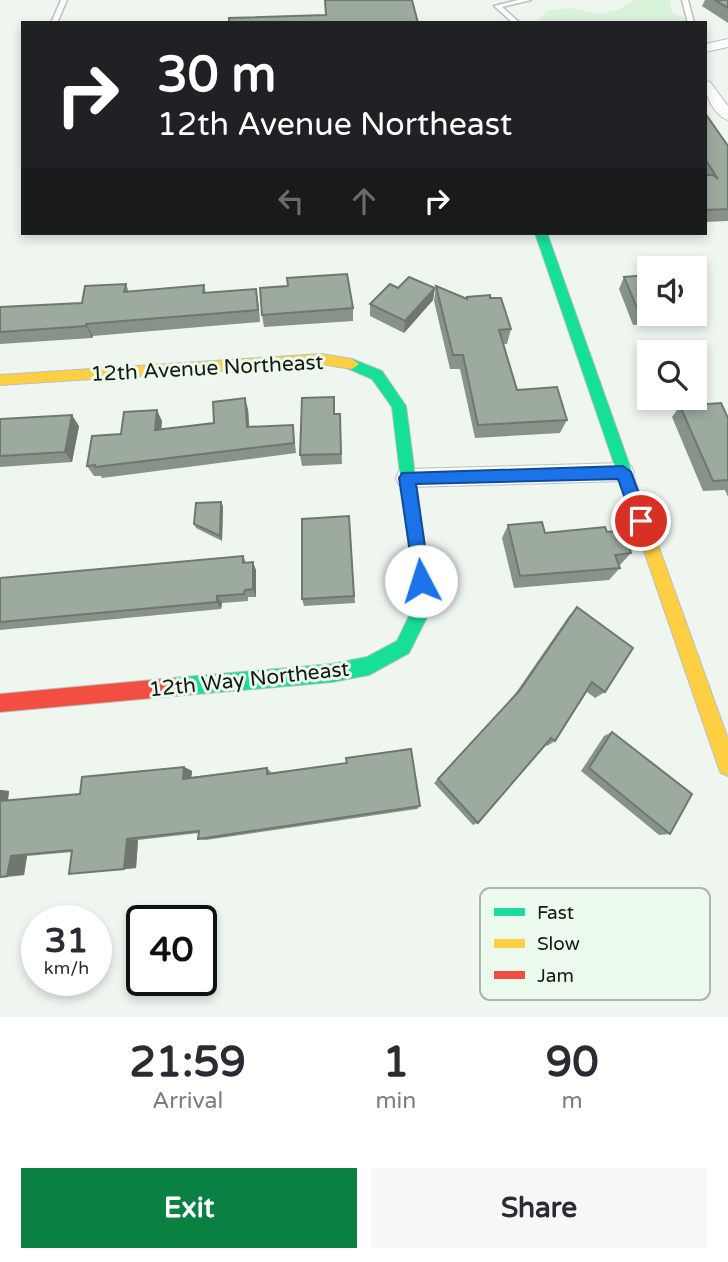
<!DOCTYPE html>
<style>
:root{--surface:#fff;--page:#f7f7f7;--text:#2b2b33;--muted:#7c7c81;--accent:#0b8043}
body{margin:0;font-family:"Varela Round",sans-serif;background:var(--page);color:var(--text);height:100vh;display:flex;flex-direction:column;font-size:26px;white-space:nowrap}
*{box-sizing:border-box;margin:0}
p{font-size:23px;color:var(--muted)}
.icon{flex:none;width:38px;height:38px;fill:none;stroke:currentColor;stroke-width:2;stroke-linecap:round;stroke-linejoin:round}
.map{position:relative;height:1017px;overflow:hidden}
.drawer{display:flex;flex-direction:column;background:var(--surface);flex:1}
.drawer>*{flex:none}
.top-card{position:absolute;left:21px;top:21px;width:686px;height:214px;border-radius:0px;box-shadow:0 4px 10px #0003;background:#202124;color:#fff;overflow:hidden}
.buttons{position:absolute;left:637px;top:256px;display:grid;gap:14px}
.buttons a{display:grid;place-items:center;width:70px;height:70px;border-radius:0px;background:var(--surface);box-shadow:0 4px 10px #0003;font-size:35px}
.speed{position:absolute;left:21px;top:905px;display:flex;gap:14px;font-size:35px;font-weight:700;text-align:center}
.speed>*{display:grid;place-content:center;width:91px;height:91px;border-radius:50%;background:var(--surface);box-shadow:0 4px 10px #0003;line-height:1}
.speed small{font-size:18px;font-weight:400}
.speed .limit{border:4px solid #111;border-radius:10px;background:#fff;color:#111}
.pin{position:absolute;display:grid;place-items:center;width:60px;height:60px;color:#fff;margin:-30px;border:4px solid #fff;border-radius:50%;box-shadow:0 2px 7px #0007}
.me{position:absolute;width:77px;margin:-38px;rotate:355deg;stroke-linejoin:round;filter:drop-shadow(0 0 5px #0008)}
.turn{display:flex;align-items:center;gap:24px;height:147px;padding:0 21px;font-size:32px}
.turn .icon{width:91px;height:91px;stroke-width:2.5}
.turn b{display:block;font-size:49px;line-height:60px}
.lanes{display:flex;align-items:center;height:66px;padding:0 21px;background:#0003;justify-content:center;gap:35px;direction:ltr}
.lanes .off{opacity:.35}
.eta{display:flex;justify-content:space-evenly;align-items:center;height:119px;text-align:center}
.eta b{font-size:42px;font-weight:800;line-height:49px}
.action{display:flex;gap:14px;margin-top:auto;padding:14px 21px}
.action a{flex:1;height:80px;border-radius:0px;background:var(--accent);color:#fff;font-size:28px;font-weight:800;line-height:80px;text-align:center}
.action a+a{background:var(--page);color:var(--text)}
.map>svg:first-child{display:block}
.green{fill:#d9f2da}
.lines{fill:none;stroke-linecap:round;stroke-linejoin:round}
.lane-casing{stroke:#bbc0bc;stroke-width:3}
.street-casing{stroke:#bbc0bc;stroke-width:2}
.fast-casing{stroke:#bbc0bc;stroke-width:2}
.slow-casing{stroke:#bbc0bc;stroke-width:2}
.jam-casing{stroke:#bbc0bc;stroke-width:2}
.lane{fill:#fdfefd;fill-rule:evenodd}
.street{fill:#fdfefd;fill-rule:evenodd}
.fast{fill:#16e098;fill-rule:evenodd}
.slow{fill:#ffcf43;fill-rule:evenodd}
.jam{fill:#f24e42;fill-rule:evenodd}
.wall{fill:#879389}
.shaded-wall{fill:#6e786f}
.building{fill:#9dab9f;stroke:#6e786f;stroke-width:2}
.route{fill:#1a73e8;stroke:#114b97;stroke-width:2}
.labels{text-anchor:middle;stroke-width:6;stroke-linejoin:round;paint-order:stroke}
.street-label{font-size:21px;fill:#151915;stroke:#ecf9ed}
.key{fill:#ecf9ed;stroke:#acb6ac;stroke-width:2}
.key-label{font-size:19px;fill:#151915}
</style>
<div class="map">
<svg width="728" height="1017" viewBox="0 0 728 1017">
<rect width="100%" height="100%" fill="#eff6f0"/>
<!-- green -->
<polygon class="green" points="635,0 670,0 672,12 694,22 543,23 538,21 547,10 570,8 599,14 618,10"/>
<g class="lines">
<!-- lane casing -->
<g class="lane-casing">
<g id="lane">
<polygon points="61,0 67,0 57,23 51,23"/>
<polygon points="518,0 531,0 502,7 520,23 513,23 494,6"/>
<polygon points="682,0 688,0 694,23 688,23"/>
</g>
</g>
<!-- street casing -->
<g class="street-casing">
<g id="street">
<polygon points="728,39 728,47 705,52 705,44"/>
<path d="M705 81 710 82 728 106V120C713 115 705 95 705 81Z"/>
<polygon points="623,463 631,466 634,472 631,478 623,481 407,487 399,485 396,478 399,471 407,469"/>
</g>
</g>
<!-- fast casing -->
<g class="fast-casing">
<g id="fast">
<polygon points="535,233 547,233 658,545 656,550 650,552 644,550 642,545"/>
<polygon points="352,359 382,371 406,406 429,581 428,615 409,653 369,675 332,682 174,696 167,694 165,687 167,680 174,678 332,664 367,657 397,641 410,614 413,581 392,407 372,379 347,368 345,364"/>
</g>
</g>
<!-- slow casing -->
<g class="slow-casing">
<g id="slow">
<polygon points="321,354 352,359 359,364 352,369 321,364 0,385 0,375"/>
<polygon points="650,538 656,540 658,545 728,739 728,776 721,773 718,766 642,545 644,540"/>
</g>
</g>
<!-- jam casing -->
<g class="jam-casing">
<polygon id="jam" points="174,678 181,680 183,687 181,694 174,696 0,712 0,694"/>
</g>
<!-- lane -->
<use href="#lane" class="lane"/>
<!-- street -->
<use href="#street" class="street"/>
<!-- fast -->
<use href="#fast" class="fast"/>
<!-- slow -->
<use href="#slow" class="slow"/>
<!-- jam -->
<use href="#jam" class="jam"/>
</g>
<!-- wall -->
<g class="wall">
<polygon points="705,0 728,0 728,23 702,6"/>
<polygon points="705,113 728,146 728,221 705,222"/>
<polygon points="649,275 649,313 670,313 665,323 633,325 619,289 624,277"/>
<polygon points="126,284 129,292 204,285 206,293 258,301 260,322 93,336 92,338 0,344 0,307 82,303"/>
<polygon points="436,286 466,299 467,297 490,298 511,329 507,344 504,344 517,390 567,420 560,433 475,438 460,369 450,369 434,301"/>
<polygon points="398,288 435,288 433,300 404,333 370,316 370,304"/>
<polygon points="353,308 353,321 264,327 262,315"/>
<polygon points="680,406 728,418 728,497 725,490 703,491 672,417"/>
<polygon points="248,409 249,427 293,425 296,453 102,478 101,476 94,476 87,466 121,434 162,421 161,430 214,423"/>
<polygon points="335,414 340,414 342,464 302,466 300,455"/>
<polygon points="0,419 79,426 72,462 0,467"/>
<polygon points="223,506 222,541 196,528 194,524"/>
<polygon points="349,516 355,603 304,606 302,599"/>
<polygon points="508,525 545,533 607,532 631,553 620,565 619,565 620,568 609,580 514,588 502,538"/>
<polygon points="243,556 246,562 256,570 256,597 248,597 248,601 222,603 221,609 0,630 0,578"/>
<polygon points="577,607 605,692 595,698 587,692 555,741 547,746 546,745 478,823 473,825 434,783 513,697 569,616"/>
<polygon points="612,732 670,834 659,835 581,771 604,736"/>
<polygon points="184,767 192,771 191,777 267,768 271,772 271,774 420,806 417,809 206,840 198,839 199,833 138,840 136,868 83,873 72,852 27,856 24,875 0,878 0,790 9,791 8,801 80,794"/>
<polygon points="620,929 625,930 604,961 599,959 592,932"/>
</g>
<!-- shaded-wall -->
<g class="shaded-wall">
<polygon points="435,288 433,300 404,333 405,321"/>
<polygon points="256,289 258,301 260,322 258,310"/>
<polygon points="86,324 93,336 92,338 86,326"/>
<polygon points="245,398 248,409 250,438 247,427"/>
<polygon points="157,410 162,421 160,441 155,430"/>
<polygon points="72,415 79,426 72,462 65,452"/>
<polygon points="221,502 223,506 222,541 220,536"/>
<polygon points="253,562 256,570 256,597 253,589"/>
<polygon points="217,596 222,603 221,609 217,602"/>
<polygon points="184,767 192,771 191,782 183,779"/>
<polygon points="0,790 9,791 7,805 0,804"/>
<polygon points="127,839 138,840 136,868 124,869"/>
<polygon points="11,856 27,856 24,875 7,876"/>
<polygon points="175,914 174,920 170,920 171,915"/>
</g>
<!-- building -->
<g class="building">
<polygon points="325,0 412,0 418,23 229,23 229,18 326,15"/>
<polygon points="715,0 728,0 728,8"/>
<polygon points="705,113 728,146 728,209 705,210 705,175 713,175 718,179 705,159"/>
<polygon points="347,274 353,308 262,315 260,288 288,286 287,278"/>
<polygon points="649,275 649,312 639,313 624,277"/>
<polygon points="409,277 435,288 405,321 370,304 390,284 398,288"/>
<polygon points="126,284 124,292 204,285 203,293 256,289 258,310 86,324 86,326 0,332 0,307 82,303 85,286"/>
<polygon points="436,286 467,299 467,297 490,295 490,298 501,298 511,329 499,330 517,390 557,387 567,420 478,425 463,355 453,355"/>
<polygon points="334,397 334,414 340,414 341,454 300,455 302,398"/>
<polygon points="245,398 247,427 293,425 294,443 95,467 95,465 87,466 92,436 121,434 124,412 157,410 155,430 214,423 213,402"/>
<polygon points="721,403 728,418 728,480 713,481 680,406"/>
<polygon points="72,415 65,452 0,456 0,419"/>
<polygon points="221,502 220,536 194,524 196,503"/>
<polygon points="349,516 354,596 302,599 302,519"/>
<polygon points="542,522 545,533 605,527 607,532 623,530 631,553 615,555 620,568 520,576 508,525"/>
<polygon points="243,556 243,563 253,562 253,589 245,590 244,594 217,596 217,602 0,622 0,578"/>
<polygon points="577,607 633,648 605,692 592,682 555,741 551,738 478,823 438,779 520,690"/>
<polygon points="612,732 692,794 670,834 589,768"/>
<polygon points="411,749 420,806 198,839 199,831 127,839 124,869 69,874 72,850 11,856 7,876 0,877 0,801 80,794 82,777 184,767 183,779 267,768 267,774 347,763 346,758"/>
<polygon points="171,915 170,920 142,920 142,951 134,952 137,919"/>
</g>
<!-- route -->
<polygon class="route" points="623,466 631,472 649,521 646,526 635,526 633,521 618,479 416,484 430,581 427,586 421,589 415,586 399,478 402,473"/>
<g class="labels">
<!-- street labels -->
<g class="street-label">
<text transform="translate(207 368) rotate(-3)" y="7">12th Avenue Northeast</text>
<text transform="translate(249 679) rotate(-6)" y="7">12th Way Northeast</text>
</g>
</g>
<!-- legend -->
<rect x="480" y="888" width="230" height="112" rx="10" class="key"/>
<rect x="494" y="908" width="31" height="8" fill="#16e098"/>
<rect x="494" y="939" width="31" height="9" fill="#ffcf43"/>
<rect x="494" y="971" width="31" height="8" fill="#f24e42"/>
<g class="key-label">
<text x="537" y="919">Fast</text>
<text x="537" y="950">Slow</text>
<text x="537" y="982">Jam</text>
</g>
</svg>
<div class="buttons">
<a><svg class="icon" aria-label="sound" viewBox="0 0 24 24"><path d="M4 9h4l5-4v14l-5-4H4zM17 9q2 3 0 6"/></svg></a>
<a><svg class="icon" aria-label="search" viewBox="0 0 24 24"><circle cx="10" cy="10" r="6"/><path d="M15 15l6 6"/></svg></a>
</div>
<div class="speed"><div>31<small>km/h</small></div><div class="limit">40</div></div>
<div class="pin" style="left:641px;top:521px;background:#d93025"><svg class="icon" aria-label="arrive" viewBox="0 0 24 24"><path d="M6 21V4h12l-3 4 3 4H6"/></svg></div>
<svg class="me" style="left:421px;top:581px" viewBox="-20 -20 40 40"><circle r="19" fill="#fff"/><path d="M0-13L10 11 0 6-10 11z" fill="#1a73e8"/></svg>
<div class="top-card">
<div class="turn"><svg class="icon" aria-label="right" viewBox="0 0 24 24"><path d="M7 20v-9h11M14 6l5 5-5 5"/></svg><div><b>30 m</b>12th Avenue Northeast</div></div>
<div class="lanes"><svg class="icon off" aria-label="left" viewBox="0 0 24 24"><path d="M17 20v-9H6M10 6l-5 5 5 5"/></svg><svg class="icon off" aria-label="ahead" viewBox="0 0 24 24"><path d="M12 20V5M6 11l6-6 6 6"/></svg><svg class="icon" aria-label="right" viewBox="0 0 24 24"><path d="M7 20v-9h11M14 6l5 5-5 5"/></svg></div>
</div>
</div>
<section class="drawer">
<div class="eta">
<div><b>21:59</b><p>Arrival</p></div>
<div><b>1</b><p>min</p></div>
<div><b>90</b><p>m</p></div>
</div>
<div class="action"><a>Exit</a><a>Share</a></div>
</section>
